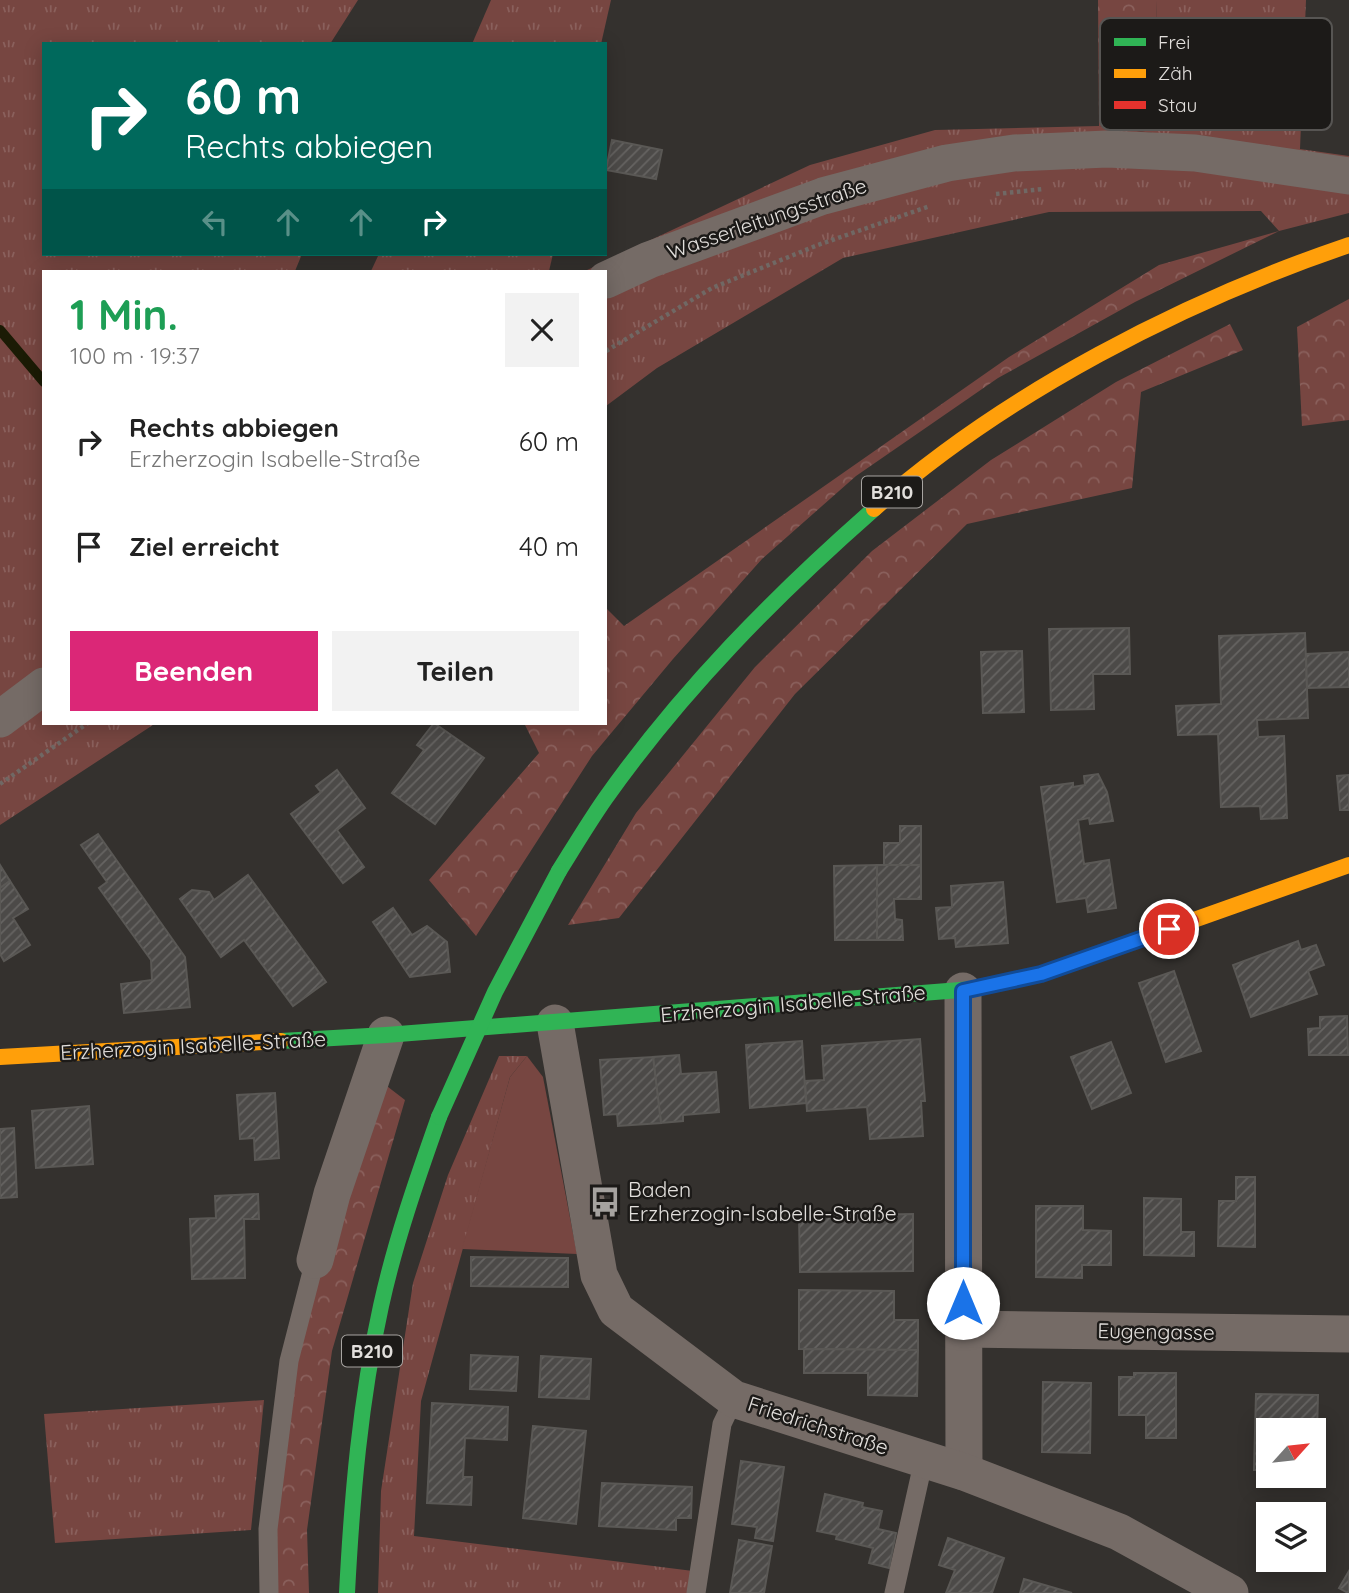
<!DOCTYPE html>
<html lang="de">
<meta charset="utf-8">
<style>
:root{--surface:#fff;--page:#f2f2f2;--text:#222;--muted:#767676;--accent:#db2777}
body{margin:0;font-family:Quicksand,sans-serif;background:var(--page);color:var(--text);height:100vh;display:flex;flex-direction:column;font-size:26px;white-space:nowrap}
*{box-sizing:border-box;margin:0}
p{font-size:23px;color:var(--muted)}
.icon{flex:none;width:38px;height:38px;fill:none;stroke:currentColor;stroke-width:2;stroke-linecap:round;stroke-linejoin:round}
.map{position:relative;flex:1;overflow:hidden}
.panel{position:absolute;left:42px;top:270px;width:565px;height:455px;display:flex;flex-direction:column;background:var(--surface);border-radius:0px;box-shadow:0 4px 18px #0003}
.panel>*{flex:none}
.hud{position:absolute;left:42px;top:42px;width:565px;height:214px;border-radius:0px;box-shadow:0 4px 18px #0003;background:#00695c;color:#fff;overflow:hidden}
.needle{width:46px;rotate:63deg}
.fabs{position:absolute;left:1256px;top:1418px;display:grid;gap:14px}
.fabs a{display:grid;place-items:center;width:70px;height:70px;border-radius:0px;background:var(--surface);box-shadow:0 4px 18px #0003;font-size:35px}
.pin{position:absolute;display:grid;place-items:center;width:60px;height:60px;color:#fff;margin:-30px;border:4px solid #fff;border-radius:50%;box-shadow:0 2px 7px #0007}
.me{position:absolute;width:77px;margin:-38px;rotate:0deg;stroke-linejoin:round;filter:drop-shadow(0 0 5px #0008)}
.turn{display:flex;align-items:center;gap:24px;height:147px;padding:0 28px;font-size:32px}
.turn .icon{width:91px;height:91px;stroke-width:2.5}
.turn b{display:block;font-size:49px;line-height:60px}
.lanes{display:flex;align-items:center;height:66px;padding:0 28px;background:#0003;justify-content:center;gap:35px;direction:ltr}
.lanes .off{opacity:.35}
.round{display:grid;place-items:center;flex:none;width:74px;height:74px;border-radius:0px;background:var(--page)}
.summary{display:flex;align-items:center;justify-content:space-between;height:119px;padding:0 28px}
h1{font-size:42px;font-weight:700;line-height:52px;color:#1e9e55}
.button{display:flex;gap:14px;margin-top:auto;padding:14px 28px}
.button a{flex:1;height:80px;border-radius:0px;background:var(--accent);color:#fff;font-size:28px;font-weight:700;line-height:80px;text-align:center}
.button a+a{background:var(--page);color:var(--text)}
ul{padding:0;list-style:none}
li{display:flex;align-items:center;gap:21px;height:105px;padding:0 28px}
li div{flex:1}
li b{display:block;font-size:26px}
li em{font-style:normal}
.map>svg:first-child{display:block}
.grass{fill:url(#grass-tufts)}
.forest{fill:url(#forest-crowns)}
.garden{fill:#774641}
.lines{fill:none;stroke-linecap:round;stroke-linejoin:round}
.stream{stroke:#1b1b05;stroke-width:10}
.building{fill:url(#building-hatch);stroke:#5a5855;stroke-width:2}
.path{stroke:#706864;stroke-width:4.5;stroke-dasharray:3.5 3.5;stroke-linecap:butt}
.lane{stroke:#756b66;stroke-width:19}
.street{stroke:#756b66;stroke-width:37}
.fast{stroke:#30b455;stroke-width:16}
.slow{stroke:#ff9f0a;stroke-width:16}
.jam{stroke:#e5322d;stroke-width:16}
.fast-bridge{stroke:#30b455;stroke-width:16}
.route-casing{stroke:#114b97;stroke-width:18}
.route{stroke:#1a73e8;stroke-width:12}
.labels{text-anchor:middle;stroke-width:5;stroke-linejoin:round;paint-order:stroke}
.shield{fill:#1c1a18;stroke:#a7a4a1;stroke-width:2}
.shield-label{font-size:19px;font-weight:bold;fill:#e2dfdc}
.street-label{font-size:21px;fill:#e2dfdc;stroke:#1c1a18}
.poi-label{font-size:21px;fill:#e2dfdc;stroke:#1c1a18;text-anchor:start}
.key{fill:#1c1a18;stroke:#575553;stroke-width:2}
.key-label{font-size:19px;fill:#e2dfdc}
</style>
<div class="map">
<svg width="1349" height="1593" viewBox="0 0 1349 1593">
<defs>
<pattern id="grass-tufts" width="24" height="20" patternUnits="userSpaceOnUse" patternTransform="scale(1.75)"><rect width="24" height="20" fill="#774641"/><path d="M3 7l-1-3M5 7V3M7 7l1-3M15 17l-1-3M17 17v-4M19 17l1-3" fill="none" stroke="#8a605c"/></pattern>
<pattern id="forest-crowns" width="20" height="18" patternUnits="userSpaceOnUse" patternTransform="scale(1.75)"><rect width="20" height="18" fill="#774641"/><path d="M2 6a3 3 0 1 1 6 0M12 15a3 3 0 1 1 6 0" fill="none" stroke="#8a605c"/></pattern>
<pattern id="building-hatch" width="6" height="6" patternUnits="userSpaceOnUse" patternTransform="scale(1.75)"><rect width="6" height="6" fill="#4c4a48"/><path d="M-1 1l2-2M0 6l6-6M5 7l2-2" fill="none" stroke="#666462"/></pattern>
</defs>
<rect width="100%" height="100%" fill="#34312e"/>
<!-- grass -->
<g class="grass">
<polygon points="0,0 358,0 330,44 44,44 44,254 302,254 295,271 44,271 44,723 156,723 0,825"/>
<polygon points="491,0 611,0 601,44 472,44"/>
<polygon points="1157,0 1306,0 1300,149 1349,156 1349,213 1279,231 1261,211 1049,212 843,258 657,368 606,406 606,271 585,271 810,165 935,130 1099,126 1152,133"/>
<polygon points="379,254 553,254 549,271 371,271"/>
<polygon points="499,1056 527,1056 510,1077 421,1401 414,1536 693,1571 691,1593 378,1593 381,1491 413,1283 448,1175"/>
<polygon points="264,1400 251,1530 55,1543 44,1414"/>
</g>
<!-- forest -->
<g class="forest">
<polygon points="1098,0 1157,0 1153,133 1099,126"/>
<polygon points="1279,231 1135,302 998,378 856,476 762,559 673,659 592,756 476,936 429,880 539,753 524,723 606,723 606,608 624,626 1009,357 1159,265"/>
<polygon points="1349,299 1349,420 1302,426 1297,327"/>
<polygon points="1230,324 1243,350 1141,392 1132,488 967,524 795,694 619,918 568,925 636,813 755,667 872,551 991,460 1116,382"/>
<polygon points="379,1080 405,1100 332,1351 307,1530 309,1593 275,1593 273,1529 293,1362"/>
</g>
<!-- garden -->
<polygon class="garden" points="527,1056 543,1077 577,1254 462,1249 510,1077"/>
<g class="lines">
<!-- stream -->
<polyline class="stream" points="0,330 44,382"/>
</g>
<!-- building -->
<g class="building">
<polygon points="612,140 662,150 656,179 606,170"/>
<polygon points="1129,628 1130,674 1093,674 1094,709 1051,710 1049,629"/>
<polygon points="1305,633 1308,718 1257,720 1258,737 1284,736 1287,818 1261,819 1260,806 1221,807 1218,734 1178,735 1176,706 1221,704 1219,636"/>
<polygon points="1022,651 1024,712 983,713 981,652"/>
<polygon points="1349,652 1349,687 1307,688 1306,654"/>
<polygon points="434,723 484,758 435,824 392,793 424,750 417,745"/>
<polygon points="337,770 365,808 337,830 364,867 343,883 291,814 321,792 316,786"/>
<polygon points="1098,774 1107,792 1113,821 1090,824 1089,818 1078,820 1084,864 1109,860 1116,908 1088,912 1086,898 1057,902 1041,787 1073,783 1073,787 1085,785 1084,776"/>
<polygon points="1349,775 1349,810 1340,810 1337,776"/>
<polygon points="900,826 921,826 921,865 884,865 884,843 900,843"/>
<polygon points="98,834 185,957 190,1007 124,1013 121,984 152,980 151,960 99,888 107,882 81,845"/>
<polygon points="0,865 10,881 0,888"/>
<polygon points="877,865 921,865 921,899 894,899 895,919 902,920 903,940 877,940"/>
<polygon points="877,865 877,940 835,940 834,866"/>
<polygon points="248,875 326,982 293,1006 244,940 221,957 180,899 192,890 209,892 214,900"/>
<polygon points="10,881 28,909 13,918 30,945 4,961 0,954 0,888"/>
<polygon points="1003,882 1008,943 956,947 955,938 939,939 936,908 952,907 951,886"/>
<polygon points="393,908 412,935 427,926 447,942 450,972 410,977 373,922"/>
<polygon points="1298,941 1301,950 1316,945 1324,965 1308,971 1317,994 1251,1017 1233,965"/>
<polygon points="1174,971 1201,1051 1166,1062 1139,983"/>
<polygon points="1347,1016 1348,1055 1309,1055 1308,1029 1320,1028 1320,1017"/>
<polygon points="920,1039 925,1101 921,1101 923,1136 870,1139 867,1107 807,1111 805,1081 824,1080 822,1046"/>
<polygon points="802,1041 806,1103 750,1108 746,1045"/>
<polygon points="1111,1042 1131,1093 1092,1109 1071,1057"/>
<polygon points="679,1055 681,1074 716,1072 719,1112 683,1115 683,1121 661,1123 653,1057"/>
<polygon points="653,1057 661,1123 618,1126 617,1114 604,1115 600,1060"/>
<polygon points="275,1093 279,1158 255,1160 254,1138 240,1139 237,1095"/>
<polygon points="89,1106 93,1164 36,1168 32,1111"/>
<polygon points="14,1128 17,1197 0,1198 0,1129"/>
<polygon points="1236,1177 1255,1177 1255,1247 1218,1246 1219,1201 1236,1201"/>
<polygon points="258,1194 259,1219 244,1219 245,1278 192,1279 190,1219 216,1218 215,1196"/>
<polygon points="1144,1198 1181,1199 1181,1232 1194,1232 1194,1256 1144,1255"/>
<polygon points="1036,1206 1083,1206 1083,1230 1111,1231 1111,1265 1082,1265 1082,1278 1036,1277"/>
<polygon points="913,1214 913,1271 800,1272 799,1216"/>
<polygon points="471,1257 568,1258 568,1287 471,1286"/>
<polygon points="799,1290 894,1291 894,1320 918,1320 918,1350 799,1349"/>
<polygon points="804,1349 918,1350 917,1396 868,1395 868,1373 804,1373"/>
<polygon points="471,1355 518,1357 516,1391 470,1389"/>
<polygon points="541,1356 591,1359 589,1399 539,1397"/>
<polygon points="1134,1373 1176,1373 1176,1438 1146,1438 1146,1415 1119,1415 1119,1377 1134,1377"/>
<polygon points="1043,1382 1091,1383 1090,1453 1042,1452"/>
<polygon points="1256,1394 1318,1395 1316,1471 1314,1430 1269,1430 1269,1470 1254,1470"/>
<polygon points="432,1403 508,1407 507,1440 465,1438 463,1477 472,1477 471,1505 427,1503"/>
<polygon points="533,1426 586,1431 576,1524 523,1518"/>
<polygon points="741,1461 784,1467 773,1541 755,1538 757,1527 732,1524"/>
<polygon points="602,1483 692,1487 691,1518 676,1518 676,1530 599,1526"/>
<polygon points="825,1494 863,1503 862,1507 882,1511 878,1529 896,1533 889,1568 869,1563 873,1548 836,1539 837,1535 817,1531"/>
<polygon points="948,1538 1004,1558 992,1593 946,1593 955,1570 939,1565"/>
<polygon points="739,1540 772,1546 764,1593 730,1593"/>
<polygon points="1349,1571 1349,1593 1348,1593 1339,1588"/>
<polygon points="1024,1579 1072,1593 1020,1593"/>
</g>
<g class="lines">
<!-- path -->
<g class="path">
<polyline points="996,194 1043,189"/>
<polyline points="606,351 712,288 818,245 930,206"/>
<polyline points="0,784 88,723"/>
</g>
<!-- lane -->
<g class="lane">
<polyline points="269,1593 268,1529 289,1361 315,1260"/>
<polyline points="696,1593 722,1424 734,1399"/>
<polyline points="894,1593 924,1459"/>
</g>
<!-- street -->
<g class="street">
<polyline points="606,280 649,260 823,196 947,163 1014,153 1107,149 1195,153 1349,176"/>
<polyline points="0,719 44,686"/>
<polyline points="963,991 964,1472"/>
<polyline points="555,1023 599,1275 616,1310 734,1399 964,1472 1119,1532 1230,1593"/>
<polyline points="315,1260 332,1194 386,1035"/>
<polyline points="963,1329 1349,1334"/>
</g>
<!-- fast -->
<g class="fast">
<path d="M559 871C574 847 589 822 605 799 682 690 775 596 874 509"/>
<polyline points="281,1041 386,1035 973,989"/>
<path d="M347 1593C352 1497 360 1401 381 1306 395 1242 417 1179 439 1117"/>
</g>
<!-- slow -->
<g class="slow">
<path d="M874 509C1005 393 1184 301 1349 245"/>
<polyline points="1191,921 1349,865"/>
<polyline points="0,1057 281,1041"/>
</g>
<!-- jam -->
<polyline class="jam" points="973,989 1041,974 1191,921"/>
<!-- fast-bridge -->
<polyline class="fast-bridge" points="439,1117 495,992 559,871"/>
</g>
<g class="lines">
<!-- route casing -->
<g class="route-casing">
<polyline id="route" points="963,1303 963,991 1041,974 1169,929"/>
</g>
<!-- route -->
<use href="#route" class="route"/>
</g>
<!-- icons -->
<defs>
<g id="bus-bare" transform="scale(2.415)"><path d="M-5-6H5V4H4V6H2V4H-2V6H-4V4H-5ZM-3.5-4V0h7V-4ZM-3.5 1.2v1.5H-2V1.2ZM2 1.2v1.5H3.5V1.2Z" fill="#a5a29f" stroke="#1c1a18" stroke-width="2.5" paint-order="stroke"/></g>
</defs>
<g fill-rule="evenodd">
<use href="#bus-bare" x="605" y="1202"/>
</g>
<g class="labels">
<!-- shield labels -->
<g class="shield">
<rect x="862" y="476.5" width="60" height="31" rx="5"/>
<rect x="342" y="1335.5" width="60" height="31" rx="5"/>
</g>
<g class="shield-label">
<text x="892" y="499">B210</text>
<text x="372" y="1358">B210</text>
</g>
<!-- street labels -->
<g class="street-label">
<text transform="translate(767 219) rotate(-19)" y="7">Wasserleitungsstraße</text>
<text transform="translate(793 1004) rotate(-5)" y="7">Erzherzogin Isabelle-Straße</text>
<text transform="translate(193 1046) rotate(-3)" y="7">Erzherzogin Isabelle-Straße</text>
<text transform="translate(1156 1332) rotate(1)" y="7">Eugengasse</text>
<text transform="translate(818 1426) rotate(18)" y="7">Friedrichstraße</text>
</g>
<!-- poi labels -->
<g class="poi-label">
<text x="628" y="1197">Baden<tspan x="628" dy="24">Erzherzogin-Isabelle-Straße</tspan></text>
</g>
</g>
<!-- legend -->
<rect x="1100" y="18" width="232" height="112" rx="10" class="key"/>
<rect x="1114" y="38" width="32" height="8" fill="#30b455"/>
<rect x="1114" y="69" width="32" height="9" fill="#ff9f0a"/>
<rect x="1114" y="101" width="32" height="8" fill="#e5322d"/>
<g class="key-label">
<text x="1158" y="49">Frei</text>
<text x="1158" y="80">Zäh</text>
<text x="1158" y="112">Stau</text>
</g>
</svg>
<div class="fabs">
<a><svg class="needle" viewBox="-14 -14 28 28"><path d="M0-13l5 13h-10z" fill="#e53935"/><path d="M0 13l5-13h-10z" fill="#767676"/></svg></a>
<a><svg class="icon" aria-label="layers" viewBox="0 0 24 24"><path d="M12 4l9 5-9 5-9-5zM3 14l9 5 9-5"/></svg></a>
</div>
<div class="pin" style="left:1169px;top:929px;background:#d93025"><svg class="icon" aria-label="arrive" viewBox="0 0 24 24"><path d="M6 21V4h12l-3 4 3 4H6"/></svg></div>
<svg class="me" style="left:963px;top:1303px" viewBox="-20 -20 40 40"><circle r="19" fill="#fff"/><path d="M0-13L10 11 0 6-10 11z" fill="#1a73e8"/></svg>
<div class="hud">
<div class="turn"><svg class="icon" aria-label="right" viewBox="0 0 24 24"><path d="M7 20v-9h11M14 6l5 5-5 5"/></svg><div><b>60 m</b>Rechts abbiegen</div></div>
<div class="lanes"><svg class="icon off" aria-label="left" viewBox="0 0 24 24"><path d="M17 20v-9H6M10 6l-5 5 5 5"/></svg><svg class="icon off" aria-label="ahead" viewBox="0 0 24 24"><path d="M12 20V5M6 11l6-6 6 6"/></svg><svg class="icon off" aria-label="ahead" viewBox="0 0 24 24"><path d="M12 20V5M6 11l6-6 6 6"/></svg><svg class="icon" aria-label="right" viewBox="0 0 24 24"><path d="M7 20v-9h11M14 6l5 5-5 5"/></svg></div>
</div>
<section class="panel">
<div class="summary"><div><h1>1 Min.</h1><p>100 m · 19:37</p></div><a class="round"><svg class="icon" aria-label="close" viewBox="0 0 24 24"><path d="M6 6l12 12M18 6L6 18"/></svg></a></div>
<ul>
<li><svg class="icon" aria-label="right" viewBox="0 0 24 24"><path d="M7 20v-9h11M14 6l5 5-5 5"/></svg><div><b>Rechts abbiegen</b><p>Erzherzogin Isabelle-Straße</p></div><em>60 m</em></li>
<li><svg class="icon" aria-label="arrive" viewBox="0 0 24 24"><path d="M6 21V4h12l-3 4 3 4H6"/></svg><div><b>Ziel erreicht</b></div><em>40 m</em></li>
</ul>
<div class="button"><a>Beenden</a><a>Teilen</a></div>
</section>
</div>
